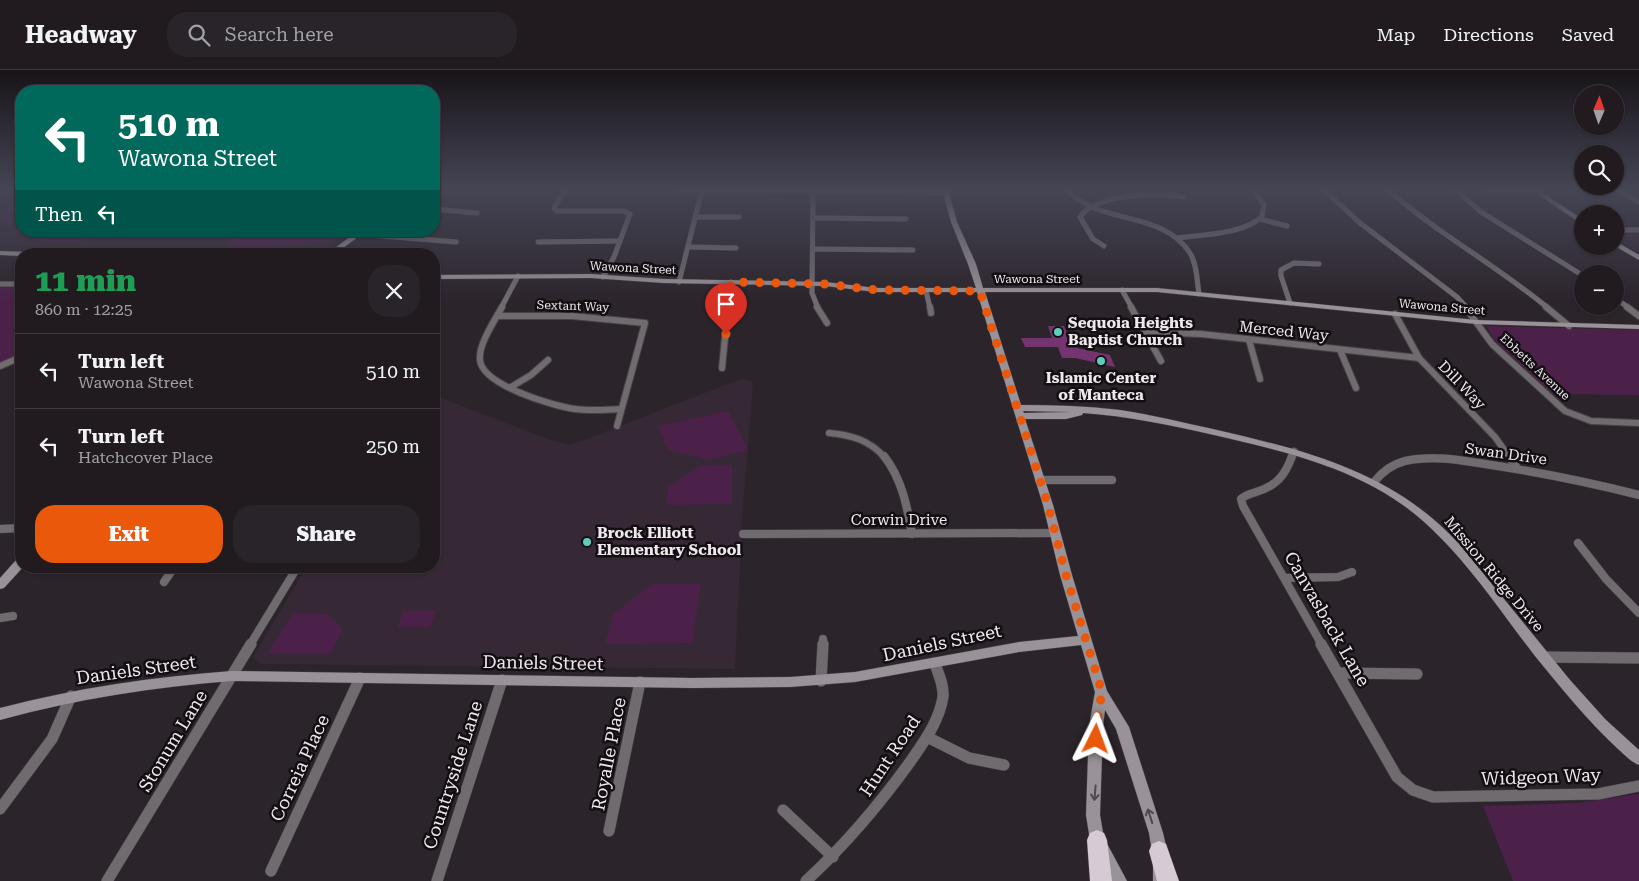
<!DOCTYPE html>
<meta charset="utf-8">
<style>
:root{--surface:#211b20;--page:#292429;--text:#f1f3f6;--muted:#a2a1a5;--line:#3e393e;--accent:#ea580c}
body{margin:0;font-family:"Roboto Serif",serif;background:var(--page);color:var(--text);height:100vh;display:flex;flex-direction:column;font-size:19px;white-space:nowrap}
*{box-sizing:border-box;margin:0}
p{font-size:16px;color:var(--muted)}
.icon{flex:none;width:28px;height:28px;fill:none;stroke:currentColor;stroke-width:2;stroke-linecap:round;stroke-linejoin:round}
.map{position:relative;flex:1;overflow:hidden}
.drawer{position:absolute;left:15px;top:178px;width:425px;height:325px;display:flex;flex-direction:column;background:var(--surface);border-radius:20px;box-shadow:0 1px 4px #0004,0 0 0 1px var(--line)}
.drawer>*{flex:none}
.guide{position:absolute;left:15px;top:15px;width:425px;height:152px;border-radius:20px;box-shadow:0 1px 4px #0004,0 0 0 1px var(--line);background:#00695c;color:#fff;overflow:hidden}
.needle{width:32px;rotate:2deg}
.fabs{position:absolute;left:1574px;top:15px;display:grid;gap:10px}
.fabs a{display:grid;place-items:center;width:50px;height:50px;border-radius:50%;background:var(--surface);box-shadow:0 1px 4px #0004,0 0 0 1px var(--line);font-size:25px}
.pin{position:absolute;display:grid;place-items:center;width:42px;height:42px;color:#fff;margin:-51px -21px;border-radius:50% 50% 50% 0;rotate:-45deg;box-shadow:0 0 5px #0007}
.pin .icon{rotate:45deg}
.me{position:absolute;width:55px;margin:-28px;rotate:3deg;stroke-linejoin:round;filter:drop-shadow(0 0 4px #0008)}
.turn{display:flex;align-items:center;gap:18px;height:105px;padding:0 20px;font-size:22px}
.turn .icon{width:65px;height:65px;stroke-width:2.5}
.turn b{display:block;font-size:35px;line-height:42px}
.then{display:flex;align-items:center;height:48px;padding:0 20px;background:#0003;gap:10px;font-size:19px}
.round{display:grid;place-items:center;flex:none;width:52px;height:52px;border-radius:20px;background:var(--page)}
.head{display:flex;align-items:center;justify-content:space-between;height:85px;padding:0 20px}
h1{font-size:30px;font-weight:800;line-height:38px;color:#1e9e55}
.primary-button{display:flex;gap:10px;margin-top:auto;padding:10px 20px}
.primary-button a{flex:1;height:58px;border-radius:20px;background:var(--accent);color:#fff;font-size:20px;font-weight:800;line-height:58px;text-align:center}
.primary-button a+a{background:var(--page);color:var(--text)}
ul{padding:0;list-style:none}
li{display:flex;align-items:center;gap:15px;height:75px;padding:0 20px;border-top:1px solid var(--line)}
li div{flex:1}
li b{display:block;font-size:19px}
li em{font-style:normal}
header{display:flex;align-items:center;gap:30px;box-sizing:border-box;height:70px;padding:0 25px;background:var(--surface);border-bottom:1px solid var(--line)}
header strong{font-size:24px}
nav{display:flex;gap:28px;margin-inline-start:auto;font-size:18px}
.search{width:350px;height:45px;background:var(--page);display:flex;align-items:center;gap:12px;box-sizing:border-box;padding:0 18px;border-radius:20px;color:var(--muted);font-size:19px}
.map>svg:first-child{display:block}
.built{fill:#362935}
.green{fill:#4c2149}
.building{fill:#73346f}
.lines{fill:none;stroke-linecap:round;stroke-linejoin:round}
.street-far3-casing{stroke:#474046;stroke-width:5.5}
.street-far2-casing{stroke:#474046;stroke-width:8}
.street-far1-casing{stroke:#474046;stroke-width:9}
.street-casing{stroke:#474046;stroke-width:12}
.secondary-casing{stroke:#474046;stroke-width:1}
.highway-casing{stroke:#474046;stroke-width:1}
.street-far3{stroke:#706b6f;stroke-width:5}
.street-far2{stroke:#706b6f;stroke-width:6}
.street-far1{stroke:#706b6f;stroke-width:8}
.street{stroke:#706b6f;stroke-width:11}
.secondary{fill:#999298;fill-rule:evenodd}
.highway{fill:#d6cbd5;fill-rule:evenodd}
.oneway{stroke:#4f494e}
.route{stroke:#ea580c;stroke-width:9;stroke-dasharray:0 16.2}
.poi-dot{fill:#5dceb9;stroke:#120e12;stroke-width:2}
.labels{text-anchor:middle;stroke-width:5;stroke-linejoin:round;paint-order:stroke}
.far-street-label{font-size:12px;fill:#efe9ee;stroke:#120e12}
.poi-label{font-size:15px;font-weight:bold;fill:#efe9ee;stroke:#120e12;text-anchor:start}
.street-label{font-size:15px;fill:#efe9ee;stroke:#120e12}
.near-street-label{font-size:18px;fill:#efe9ee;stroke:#120e12}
</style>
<header>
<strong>Headway</strong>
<div class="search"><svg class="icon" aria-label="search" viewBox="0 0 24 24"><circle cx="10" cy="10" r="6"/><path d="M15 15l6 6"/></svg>Search here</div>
<nav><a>Map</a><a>Directions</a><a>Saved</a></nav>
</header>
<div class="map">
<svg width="1639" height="811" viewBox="0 0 1639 811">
<rect width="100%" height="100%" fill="#2c242b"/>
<!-- built -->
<g class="built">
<polygon points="15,119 21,119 21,161 351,161 317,184 0,180 0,127"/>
<polygon points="1615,163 1639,164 1639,183 1615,168"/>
<polygon points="741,309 753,312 742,449 735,599 261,594 253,587 307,496 434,496 434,325 547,369 571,375"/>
</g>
<!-- green -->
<g class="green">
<polygon points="14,135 21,135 21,153 9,153 0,149 0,144"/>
<polygon points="49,161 96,161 97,163 81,172 33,171"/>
<polygon points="241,161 340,161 328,172 260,178 229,178 224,174"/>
<polygon points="0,214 21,214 21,287 0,296"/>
<polygon points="1486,256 1639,260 1639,325 1552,324 1494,269"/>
<polygon points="728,341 748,380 708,390 667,379 659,356"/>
<polygon points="732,395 732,434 667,435 668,417 700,396"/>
<polygon points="652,514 701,514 692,573 605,574 613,544"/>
<polygon points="436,540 430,557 397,557 404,541"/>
<polygon points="293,543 327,544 343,559 330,584 268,583"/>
<polygon points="1639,724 1639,811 1513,811 1483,736 1578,733"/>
</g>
<!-- building -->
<polygon class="building" points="1048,256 1064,256 1070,270 1073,270 1077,278 1110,285 1115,297 1075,288 1062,288 1058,277 1025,277 1021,268 1052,268"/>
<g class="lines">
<!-- street-far3 casing -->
<g class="street-far3-casing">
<g id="street-far3">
<polyline points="565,119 554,138 557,141 623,141 630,144 614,187 603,207"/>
<polyline points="679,119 946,123"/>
<path d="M1065 119C1074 127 1083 133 1094 138 1126 151 1169 150 1190 183 1197 194 1197 211 1199 224"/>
<polyline points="1323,119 1360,153 1457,227 1467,238"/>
<path d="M1387 119C1437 163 1496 195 1548 238"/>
<polyline points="1455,119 1481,142 1582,205"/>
<polyline points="1482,119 1534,120"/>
<polyline points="1616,119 1639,132"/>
<polyline points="813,121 812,223 818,238"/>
<polyline points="434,139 477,143"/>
<polyline points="697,147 739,147"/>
<polyline points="813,148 906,149"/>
<polyline points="1260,149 1287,156"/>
<polyline points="1615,160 1639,160"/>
<polyline points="358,164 456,172"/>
<path d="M1177 168C1200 165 1246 164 1262 146L1264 135 1253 119"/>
<polyline points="538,172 620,171"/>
<path d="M1104 176 1093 169 1080 147C1096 123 1158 123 1184 127"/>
<polyline points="689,177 736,178"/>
<polyline points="813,179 913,180"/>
<polyline points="679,212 702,120"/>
<polyline points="0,214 21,214"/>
<polyline points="1122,220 1132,238"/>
<polyline points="926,221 930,238"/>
<polyline points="1615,228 1629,238"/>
<polyline points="1290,233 1281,206 1281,200 1294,193 1319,194"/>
<polyline points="501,238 518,206"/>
<polyline points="728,238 731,212"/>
</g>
</g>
<!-- street-far2 casing -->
<g class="street-far2-casing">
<g id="street-far2">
<path d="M502 237C495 250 478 275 480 290 482 315 553 336 575 339 590 341 606 340 621 339"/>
<polyline points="817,237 827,253"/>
<polyline points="930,237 931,243"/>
<polyline points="1131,237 1161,291"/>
<polyline points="1465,237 1492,274 1565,341 1591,351 1639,353"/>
<polyline points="1546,237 1569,256"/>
<polyline points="1627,237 1639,246"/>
<polyline points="1395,244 1419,288 1495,367 1510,388"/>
<polyline points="498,246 572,246 645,253 617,356"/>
<polyline points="1146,262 1201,264 1419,288"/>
<polyline points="1249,270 1260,309"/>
<polyline points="1340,280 1356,318"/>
<polyline points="0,296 21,287"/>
<polyline points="722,298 728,237"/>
<polyline points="511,317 531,305 548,290"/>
<path d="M829 363C851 365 870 370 885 388"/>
<polyline points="21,380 19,385 21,387"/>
<polyline points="1292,388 1294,381"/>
</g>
</g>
<!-- street-far1 casing -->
<g class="street-far1-casing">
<g id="street-far1">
<path d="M884 386C902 409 907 436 912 464"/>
<path d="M1292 386C1285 406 1276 416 1256 422 1250 424 1245 425 1241 429L1243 436 1322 575"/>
<polyline points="1509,386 1517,398"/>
<polyline points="1039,410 1112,410"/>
<path d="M1374 412C1382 402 1393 394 1405 391 1431 385 1459 390 1485 394 1537 402 1588 412 1639 425"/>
<polyline points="0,459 21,458"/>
<polyline points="743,464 1056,463"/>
<polyline points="1578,473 1606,509 1639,543"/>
<polyline points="1285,508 1338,507 1352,502"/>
<polyline points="164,512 175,496"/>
<polyline points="0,548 13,546"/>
<polyline points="250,575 298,496"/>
<polyline points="823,575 823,569"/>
</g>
</g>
<!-- street casing -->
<g class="street-casing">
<g id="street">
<polyline points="1321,574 1397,707 1413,720 1433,727 1598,724 1639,716"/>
<polyline points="1543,587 1639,588"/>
<polyline points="1339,603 1417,604"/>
<polyline points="821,611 823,574"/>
<polyline points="927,667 969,688 1004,695"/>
<polyline points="0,739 52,669 71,626"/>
<polyline points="783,740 833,787"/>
<polyline points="609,761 640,612"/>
<polyline points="271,801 360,608"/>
<polyline points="107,811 251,574"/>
<polyline points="437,811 502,610"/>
<path d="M806 811C845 775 879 735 910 692 923 673 939 652 943 627 944 616 939 605 935 594"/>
</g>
</g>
<!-- secondary casing -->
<g class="secondary-casing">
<g id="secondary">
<path d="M942 119H948L957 152 976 194 983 218H1157L1476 250 1639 255V259L1476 254 1157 222H985L1021 335C1054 335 1087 336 1120 340 1153 345 1185 353 1217 360 1308 381 1395 403 1460 475L1570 610 1605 649 1639 680V695C1631 692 1625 685 1618 679 1588 651 1561 618 1535 586 1498 538 1463 484 1416 445 1359 398 1283 381 1214 365 1170 355 1128 346 1083 343L1082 345 1066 349H1025L1053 435 1072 505 1107 621 1129 657 1163 763 1169 788V811H1153V788L1149 763 1116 659 1105 640 1103 656 1100 745 1104 768 1127 811H1111L1090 770 1086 745 1089 656 1095 622 1081 575 1019 582 855 612 790 617 693 618 232 611C153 617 76 629 0 650V638C76 618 153 607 232 601L693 608 790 607 855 602 1019 572 1078 566 1060 505 1043 435 977 222H876L825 216 664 213 591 208 434 209V205L591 204 664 209 825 212 876 218H976L968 194 951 152ZM1023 341 1072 342 1024 343Z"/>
<polygon points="1530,119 1537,119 1582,149 1582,154"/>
<polygon points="358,161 366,161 335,184 327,184"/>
<polygon points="1615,171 1639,185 1639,190 1615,176"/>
<polygon points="0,181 31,182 34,184 21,184 21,186 0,185"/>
<polygon points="21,488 21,496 24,496 4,518 0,519 0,508 17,489"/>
</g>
</g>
<!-- highway casing -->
<g class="highway-casing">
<g id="highway">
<polygon points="1097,760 1104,763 1107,770 1112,811 1090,811 1087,770 1090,763"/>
<polygon points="1159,771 1166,774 1179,811 1157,811 1149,781 1152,774"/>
</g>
</g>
<!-- street-far3 -->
<use href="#street-far3" class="street-far3"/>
<!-- street-far2 -->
<use href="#street-far2" class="street-far2"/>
<!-- street-far1 -->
<use href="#street-far1" class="street-far1"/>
<!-- street -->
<use href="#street" class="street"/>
<!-- secondary -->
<use href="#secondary" class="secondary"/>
<!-- highway -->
<use href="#highway" class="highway"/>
</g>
<!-- one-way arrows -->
<defs><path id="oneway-shaft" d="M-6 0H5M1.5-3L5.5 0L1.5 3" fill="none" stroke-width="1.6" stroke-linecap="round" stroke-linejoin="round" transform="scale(1.25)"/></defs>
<g class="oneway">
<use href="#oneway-shaft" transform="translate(1095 723) rotate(95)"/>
<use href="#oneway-shaft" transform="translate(1150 746) rotate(-108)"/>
</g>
<!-- sky -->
<linearGradient id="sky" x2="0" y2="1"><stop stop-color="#181418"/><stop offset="0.51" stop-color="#454555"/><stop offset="1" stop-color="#454555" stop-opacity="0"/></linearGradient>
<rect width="1639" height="233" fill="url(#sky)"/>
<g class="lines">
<!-- route -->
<polyline class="route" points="726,264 731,212 825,214 876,220 980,221 1048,435 1066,505 1102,622 1096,656 1096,669"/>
</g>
<!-- markers -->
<g class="poi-dot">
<circle cx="1058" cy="262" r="5"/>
<circle cx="1101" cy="291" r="5"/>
<circle cx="587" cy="472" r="5"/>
</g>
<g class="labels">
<!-- far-street labels -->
<g class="far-street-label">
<text transform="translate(633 198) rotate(3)" y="4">Wawona Street</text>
<text x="1037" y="213">Wawona Street</text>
<text transform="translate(573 236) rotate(2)" y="4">Sextant Way</text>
<text transform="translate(1442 237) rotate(5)" y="4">Wawona Street</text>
<text transform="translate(1535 297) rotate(43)" y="4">Ebbetts Avenue</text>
</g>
<!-- poi labels -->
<g class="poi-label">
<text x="1068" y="258">Sequoia Heights<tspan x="1068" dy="17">Baptist Church</tspan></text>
<text x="1101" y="313" text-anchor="middle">Islamic Center<tspan x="1101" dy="17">of Manteca</tspan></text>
<text x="597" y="468">Brock Elliott<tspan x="597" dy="17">Elementary School</tspan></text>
</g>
<!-- street labels -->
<g class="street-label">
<text transform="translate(1284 261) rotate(6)" y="5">Merced Way</text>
<text transform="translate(1462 315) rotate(46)" y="5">Dill Way</text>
<text transform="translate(1506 384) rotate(8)" y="5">Swan Drive</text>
<text x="899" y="455">Corwin Drive</text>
<text transform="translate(1494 504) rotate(50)" y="5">Mission Ridge Drive</text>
</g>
<!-- near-street labels -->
<g class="near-street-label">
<text transform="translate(1327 549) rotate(60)" y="6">Canvasback Lane</text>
<text transform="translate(942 573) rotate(-12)" y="6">Daniels Street</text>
<text transform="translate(543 593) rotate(1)" y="6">Daniels Street</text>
<text transform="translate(136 600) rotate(-8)" y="6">Daniels Street</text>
<text transform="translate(173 671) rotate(-59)" y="6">Stonum Lane</text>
<text transform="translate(609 684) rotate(-79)" y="6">Royalle Place</text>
<text transform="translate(890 686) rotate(-56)" y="6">Hunt Road</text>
<text transform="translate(300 698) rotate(-65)" y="6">Correia Place</text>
<text transform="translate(453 705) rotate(-72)" y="6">Countryside Lane</text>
<text transform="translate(1541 707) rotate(-2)" y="6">Widgeon Way</text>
</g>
</g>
</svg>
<div class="fabs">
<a><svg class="needle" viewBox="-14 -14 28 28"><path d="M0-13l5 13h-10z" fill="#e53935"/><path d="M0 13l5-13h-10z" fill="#a2a1a5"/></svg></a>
<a><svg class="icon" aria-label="search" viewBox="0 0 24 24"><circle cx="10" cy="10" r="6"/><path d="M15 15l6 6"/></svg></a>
<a>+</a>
<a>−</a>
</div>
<div class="pin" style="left:726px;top:264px;background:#d93025"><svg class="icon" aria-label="arrive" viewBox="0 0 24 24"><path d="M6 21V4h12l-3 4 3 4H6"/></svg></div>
<svg class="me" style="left:1096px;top:669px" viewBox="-20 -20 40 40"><path d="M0-17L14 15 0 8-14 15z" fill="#ea580c" stroke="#fff" stroke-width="4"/></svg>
<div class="guide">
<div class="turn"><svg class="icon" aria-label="left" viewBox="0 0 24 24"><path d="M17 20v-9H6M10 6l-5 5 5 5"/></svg><div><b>510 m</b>Wawona Street</div></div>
<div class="then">Then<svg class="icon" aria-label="left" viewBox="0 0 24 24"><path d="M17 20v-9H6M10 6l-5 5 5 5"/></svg></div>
</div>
<section class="drawer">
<div class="head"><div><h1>11 min</h1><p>860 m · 12:25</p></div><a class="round"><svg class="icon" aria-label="close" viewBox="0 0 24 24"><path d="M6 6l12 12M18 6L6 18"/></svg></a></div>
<ul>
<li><svg class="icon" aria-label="left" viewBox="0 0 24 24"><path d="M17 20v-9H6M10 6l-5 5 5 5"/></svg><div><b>Turn left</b><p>Wawona Street</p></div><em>510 m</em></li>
<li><svg class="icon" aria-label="left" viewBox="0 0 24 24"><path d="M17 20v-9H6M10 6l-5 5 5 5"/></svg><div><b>Turn left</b><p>Hatchcover Place</p></div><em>250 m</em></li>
</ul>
<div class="primary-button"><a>Exit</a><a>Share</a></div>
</section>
</div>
